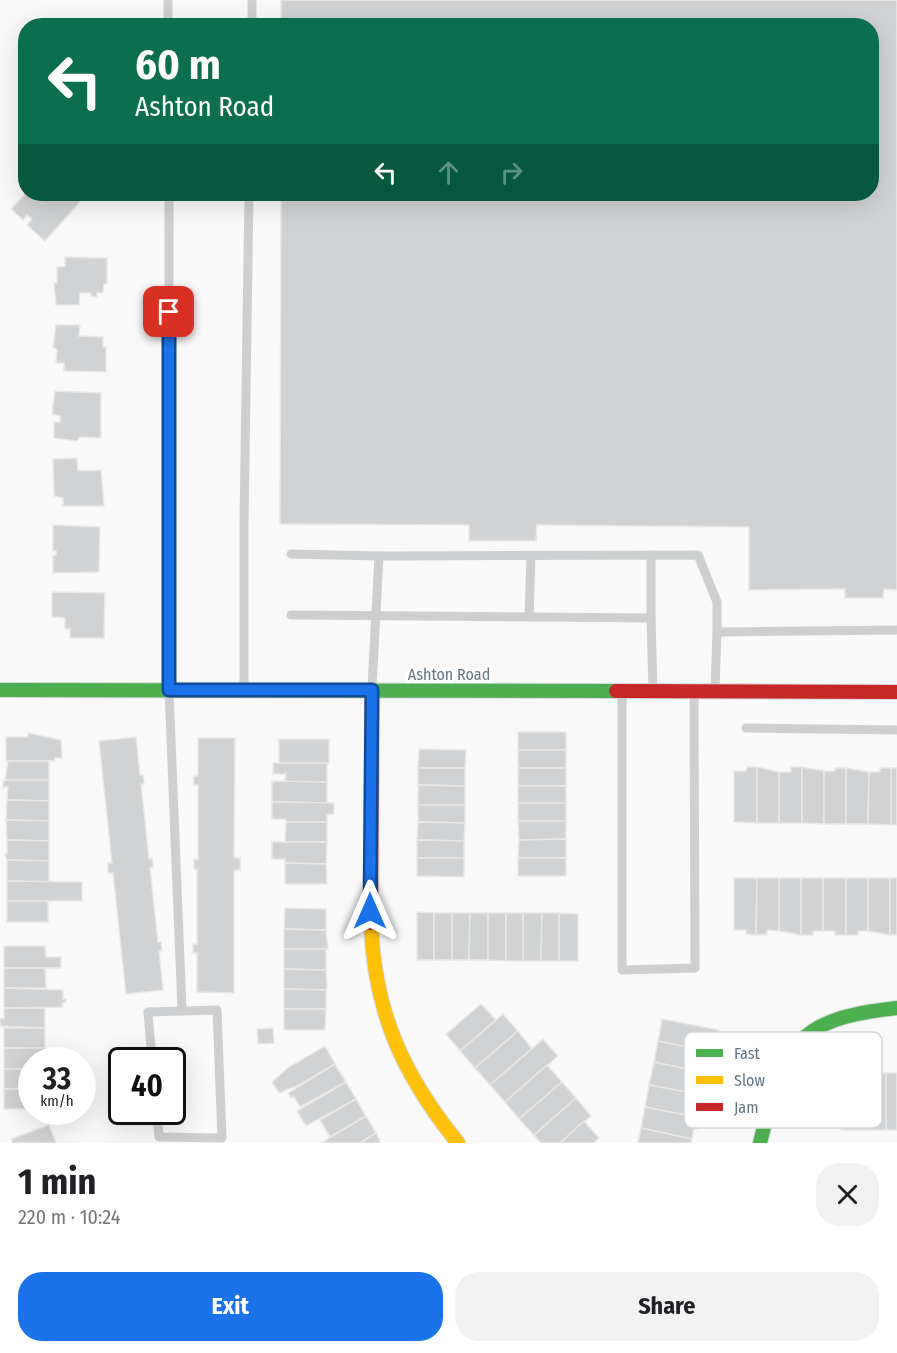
<!DOCTYPE html>
<meta charset="utf-8">
<style>
:root{--surface:#fff;--page:#f2f2f2;--text:#202124;--muted:#757577;--accent:#1a73e8}
body{margin:0;font-family:"Fira Sans Condensed",sans-serif;background:var(--page);color:var(--text);height:100vh;display:flex;flex-direction:column;font-size:22px;white-space:nowrap}
*{box-sizing:border-box;margin:0}
p{font-size:20px;color:var(--muted)}
.icon{flex:none;width:33px;height:33px;fill:none;stroke:currentColor;stroke-width:2;stroke-linecap:round;stroke-linejoin:round}
.map{position:relative;height:1143px;overflow:hidden}
.sheet{display:flex;flex-direction:column;background:var(--surface);flex:1}
.sheet>*{flex:none}
.guide{position:absolute;left:18px;top:18px;width:861px;height:183px;border-radius:24px;box-shadow:0 6px 24px #0002;background:#0b6e4f;color:#fff;overflow:hidden}
.speed{position:absolute;left:18px;top:1047px;display:flex;gap:12px;font-size:30px;font-weight:700;text-align:center}
.speed>*{display:grid;place-content:center;width:78px;height:78px;border-radius:50%;background:var(--surface);box-shadow:0 6px 24px #0002;line-height:1}
.speed small{font-size:15px;font-weight:400}
.speed .limit{border:3px solid #111;border-radius:9px;background:#fff;color:#111}
.pin{position:absolute;display:grid;place-items:center;width:51px;height:51px;color:#fff;margin:-26px;border-radius:12px;box-shadow:0 3px 9px #0006}
.me{position:absolute;width:66px;margin:-33px;rotate:0deg;stroke-linejoin:round;filter:drop-shadow(0 0 4px #0008)}
.turn{display:flex;align-items:center;gap:21px;height:126px;padding:0 18px;font-size:27px}
.turn .icon{width:78px;height:78px;stroke-width:2.5}
.turn b{display:block;font-size:42px;line-height:51px}
.lanes{display:flex;align-items:center;height:57px;padding:0 18px;background:#0003;justify-content:center;gap:30px;direction:ltr}
.lanes .off{opacity:.35}
.round{display:grid;place-items:center;flex:none;width:63px;height:63px;border-radius:24px;background:var(--page)}
.overview{display:flex;align-items:center;justify-content:space-between;height:102px;padding:0 18px}
h1{font-size:36px;font-weight:700;line-height:45px}
.cta{display:flex;gap:12px;margin-top:auto;padding:12px 18px}
.cta a{flex:1;height:69px;border-radius:24px;background:var(--accent);color:#fff;font-size:24px;font-weight:700;line-height:69px;text-align:center}
.cta a+a{background:var(--page);color:var(--text)}
.map>svg:first-child{display:block}
.building{fill:#d0d2d3;stroke:#e8e8e8;stroke-width:1.5}
.lines{fill:none;stroke-linecap:round;stroke-linejoin:round}
.fast-casing{stroke:#d5d6d7;stroke-width:16}
.slow-casing{stroke:#d5d6d7;stroke-width:16}
.jam-casing{stroke:#d5d6d7;stroke-width:16}
.lane{stroke:#cecfd0;stroke-width:9}
.fast{stroke:#4caf50;stroke-width:14}
.slow{stroke:#ffc107;stroke-width:14}
.jam{stroke:#c62828;stroke-width:14}
.route-casing{stroke:#114b97;stroke-width:15}
.route{stroke:#1a73e8;stroke-width:10}
.labels{text-anchor:middle;stroke-width:6;stroke-linejoin:round;paint-order:stroke}
.street-label{font-size:16px;fill:#657683;stroke:#fff}
.key{fill:#fff;stroke:#d1d6da;stroke-width:1.5}
.key-label{font-size:16px;fill:#657683}
</style>
<div class="map">
<svg width="897" height="1143" viewBox="0 0 897 1143">
<rect width="100%" height="100%" fill="#f9f9f9"/>
<!-- building -->
<g class="building">
<polygon points="281,0 897,0 897,590 884,589 883,598 845,598 845,589 749,590 749,527 537,525 536,541 469,541 469,525 280,524 281,194 872,194 872,26 281,26"/>
<polygon points="26,193 86,194 87,194 45,241 27,225 32,219 27,215 23,220 11,209"/>
<polygon points="65,257 107,258 107,284 104,284 103,293 97,293 97,297 91,296 91,293 80,293 79,305 56,305 54,283 57,283 57,267 65,266"/>
<polygon points="56,325 80,325 79,336 103,337 103,347 106,347 106,372 64,371 64,363 56,363 57,350 53,347"/>
<polygon points="55,391 101,393 101,438 80,437 77,441 54,438 54,422 60,422 60,416 52,414"/>
<polygon points="77,458 78,471 101,470 104,506 63,506 63,498 54,496 53,459"/>
<polygon points="53,525 100,527 99,572 53,573 53,556 56,555 56,551 53,551"/>
<polygon points="52,592 105,593 104,638 70,638 70,629 65,629 65,618 52,617"/>
<rect x="518" y="732" width="48" height="18"/>
<polygon points="28,733 61,740 62,758 55,758 55,761 6,761 6,737 28,737"/>
<polygon points="136,737 140,775 143,775 144,784 141,784 149,859 152,858 153,867 150,868 158,942 161,942 162,951 159,951 163,990 126,994 113,873 108,873 108,863 112,863 99,741"/>
<polygon points="198,738 235,738 234,858 240,858 240,870 234,870 234,993 197,992 197,953 193,953 193,944 197,944 197,869 194,869 194,859 198,860 198,785 194,785 194,776 198,776"/>
<rect x="279" y="739" width="50" height="24"/>
<polygon points="419,749 466,750 465,768 418,768"/>
<rect x="518" y="750" width="48" height="18"/>
<polygon points="8,761 49,761 49,780 5,780"/>
<polygon points="273,763 327,763 327,782 285,782 286,774 273,774"/>
<polygon points="747,767 757,767 757,823 734,822 734,771 746,771"/>
<polygon points="757,767 779,772 779,823 757,823"/>
<polygon points="791,767 802,767 802,823 779,823 779,772 791,772"/>
<polygon points="802,767 824,771 824,824 802,823"/>
<polygon points="418,768 465,768 465,786 418,785"/>
<rect x="518" y="768" width="48" height="18"/>
<polygon points="835,768 846,768 846,824 824,824 824,771 835,771"/>
<polygon points="846,768 869,772 868,824 846,824"/>
<polygon points="880,768 891,768 891,825 868,824 869,772 880,772"/>
<rect x="891" y="768" width="6" height="57"/>
<polygon points="7,780 49,780 49,801 7,800 8,787 3,787 3,781"/>
<polygon points="272,781 327,782 327,803 272,802"/>
<polygon points="418,785 465,786 465,805 418,805"/>
<rect x="518" y="786" width="48" height="17"/>
<polygon points="7,800 49,801 49,821 6,820"/>
<polygon points="272,802 334,803 334,814 327,815 327,822 286,822 286,819 272,819"/>
<rect x="518" y="803" width="48" height="18"/>
<polygon points="418,805 465,805 465,823 418,822"/>
<polygon points="6,820 49,821 49,841 7,840"/>
<polygon points="518,821 566,821 566,839 519,840"/>
<polygon points="286,822 327,822 327,842 285,842"/>
<polygon points="418,822 465,823 464,841 417,840"/>
<polygon points="566,839 566,858 518,858 519,840"/>
<polygon points="7,840 49,841 49,861 7,860 5,854 7,854"/>
<polygon points="417,840 464,841 464,858 417,858"/>
<polygon points="272,842 327,842 326,864 285,863 285,859 272,859"/>
<polygon points="417,858 464,858 464,877 417,876"/>
<rect x="518" y="858" width="48" height="18"/>
<polygon points="7,860 49,861 49,882 7,881"/>
<polygon points="285,863 326,864 327,884 285,884"/>
<polygon points="734,878 757,878 756,935 746,934 746,930 734,930"/>
<polygon points="757,878 779,878 779,931 767,930 767,934 756,935"/>
<polygon points="779,878 801,878 801,935 779,931"/>
<polygon points="801,878 823,878 823,931 813,931 813,935 801,935"/>
<polygon points="823,878 846,878 846,935 835,935 835,931 823,931"/>
<polygon points="846,878 868,878 868,931 858,931 858,935 846,935"/>
<polygon points="868,878 890,878 890,935 868,931"/>
<rect x="890" y="878" width="7" height="57"/>
<polygon points="7,881 82,882 82,901 7,901"/>
<rect x="7" y="901" width="41" height="21"/>
<polygon points="285,908 326,909 326,930 284,929"/>
<polygon points="417,912 434,913 434,960 417,960"/>
<rect x="434" y="913" width="18" height="47"/>
<polygon points="452,913 470,913 469,960 452,960"/>
<polygon points="470,913 488,913 488,960 469,960"/>
<polygon points="488,913 506,913 506,961 488,960"/>
<rect x="506" y="913" width="17" height="48"/>
<polygon points="523,913 542,913 541,961 523,961"/>
<polygon points="542,913 559,913 559,961 541,961"/>
<polygon points="559,913 578,914 578,961 559,961"/>
<polygon points="284,929 326,930 328,949 284,949"/>
<polygon points="4,946 45,946 46,957 61,957 61,968 4,968"/>
<polygon points="284,949 326,949 326,970 284,969"/>
<polygon points="4,968 45,968 46,988 4,988"/>
<polygon points="284,969 326,970 327,987 326,990 284,989"/>
<polygon points="4,988 63,990 63,999 66,999 66,1002 62,1003 63,1007 4,1008"/>
<polygon points="284,989 326,990 326,1009 284,1009"/>
<polygon points="481,1004 496,1020 460,1051 446,1034"/>
<polygon points="4,1008 45,1008 45,1028 0,1026 0,1018 4,1019"/>
<polygon points="284,1009 326,1009 325,1030 284,1030"/>
<polygon points="503,1014 518,1031 475,1068 460,1051"/>
<polygon points="662,1019 719,1030 716,1043 712,1042 710,1052 658,1041"/>
<rect x="4" y="1028" width="41" height="20"/>
<polygon points="273,1028 274,1043 258,1044 257,1029"/>
<polygon points="518,1031 532,1049 490,1085 475,1068"/>
<polygon points="543,1039 558,1056 505,1102 490,1085"/>
<polygon points="658,1041 710,1052 707,1063 712,1064 709,1074 654,1062"/>
<polygon points="325,1046 335,1064 299,1085 279,1093 272,1082 289,1067"/>
<polygon points="4,1048 45,1048 45,1060 32,1060 32,1069 4,1069"/>
<polygon points="654,1062 709,1074 707,1086 703,1085 701,1095 649,1085"/>
<polygon points="335,1064 346,1082 300,1107 294,1096 291,1098 288,1093"/>
<polygon points="547,1065 562,1082 519,1119 505,1102"/>
<rect x="4" y="1069" width="28" height="20"/>
<polygon points="841,1073 853,1073 853,1078 863,1078 863,1130 841,1130"/>
<polygon points="875,1073 886,1073 886,1130 863,1130 863,1078 875,1078"/>
<rect x="886" y="1073" width="11" height="57"/>
<polygon points="346,1082 356,1099 306,1126 297,1111"/>
<polygon points="562,1082 576,1098 534,1135 519,1119"/>
<polygon points="649,1085 701,1095 698,1106 703,1107 701,1118 645,1107"/>
<rect x="4" y="1089" width="28" height="20"/>
<polygon points="576,1098 591,1116 560,1143 541,1143 534,1135"/>
<polygon points="356,1099 366,1116 330,1137 320,1120"/>
<polygon points="645,1107 701,1118 698,1129 694,1128 692,1139 641,1128"/>
<polygon points="366,1116 376,1133 360,1143 321,1143"/>
<polygon points="584,1121 599,1138 594,1143 560,1143"/>
<polygon points="49,1125 56,1143 13,1143 11,1139"/>
<polygon points="641,1128 692,1139 691,1143 638,1143"/>
<polygon points="376,1133 381,1143 360,1143"/>
</g>
<g class="lines">
<!-- fast casing -->
<g class="fast-casing">
<g id="fast">
<polyline points="0,690 616,691"/>
<path d="M760 1143C784 1047 792 1019 897 1008"/>
</g>
</g>
<!-- slow casing -->
<g class="slow-casing">
<path id="slow" d="M371 923C374 1012 403 1075 458 1143"/>
</g>
<!-- jam casing -->
<g class="jam-casing">
<g id="jam">
<polyline points="616,691 897,692"/>
<polyline points="371,923 372,690"/>
</g>
</g>
<!-- lane -->
<g class="lane">
<polyline points="168,0 168,26"/>
<polyline points="252,26 252,0"/>
<polyline points="169,194 169,690 182,1010"/>
<polyline points="291,554 379,556 372,687"/>
<polyline points="379,556 698,555 717,602 717,632 897,630"/>
<polyline points="291,615 651,618 653,690"/>
<polyline points="529,617 531,556"/>
<polyline points="651,618 651,555"/>
<polyline points="244,687 244,523 249,194"/>
<polyline points="715,689 717,632"/>
<polyline points="622,695 622,970 695,968 694,694"/>
<polyline points="746,728 897,730"/>
<polyline points="152,1060 148,1012 217,1010 222,1138 159,1137 157,1112"/>
</g>
<!-- fast -->
<use href="#fast" class="fast"/>
<!-- slow -->
<use href="#slow" class="slow"/>
<!-- jam -->
<use href="#jam" class="jam"/>
</g>
<g class="lines">
<!-- route casing -->
<g class="route-casing">
<polyline id="route" points="169,312 169,690 372,690 370,911"/>
</g>
<!-- route -->
<use href="#route" class="route"/>
</g>
<g class="labels">
<!-- street labels -->
<g class="street-label">
<text x="449" y="680">Ashton Road</text>
</g>
</g>
<!-- legend -->
<rect x="684" y="1032" width="198" height="96" rx="9" class="key"/>
<rect x="696" y="1049" width="27" height="8" fill="#4caf50"/>
<rect x="696" y="1076" width="27" height="8" fill="#ffc107"/>
<rect x="696" y="1103" width="27" height="8" fill="#c62828"/>
<g class="key-label">
<text x="734" y="1059">Fast</text>
<text x="734" y="1086">Slow</text>
<text x="734" y="1113">Jam</text>
</g>
</svg>
<div class="speed"><div>33<small>km/h</small></div><div class="limit">40</div></div>
<div class="pin" style="left:169px;top:312px;background:#d93025"><svg class="icon" aria-label="arrive" viewBox="0 0 24 24"><path d="M6 21V4h12l-3 4 3 4H6"/></svg></div>
<svg class="me" style="left:370px;top:911px" viewBox="-20 -20 40 40"><path d="M0-17L14 15 0 8-14 15z" fill="#1a73e8" stroke="#fff" stroke-width="4"/></svg>
<div class="guide">
<div class="turn"><svg class="icon" aria-label="left" viewBox="0 0 24 24"><path d="M17 20v-9H6M10 6l-5 5 5 5"/></svg><div><b>60 m</b>Ashton Road</div></div>
<div class="lanes"><svg class="icon" aria-label="left" viewBox="0 0 24 24"><path d="M17 20v-9H6M10 6l-5 5 5 5"/></svg><svg class="icon off" aria-label="ahead" viewBox="0 0 24 24"><path d="M12 20V5M6 11l6-6 6 6"/></svg><svg class="icon off" aria-label="right" viewBox="0 0 24 24"><path d="M7 20v-9h11M14 6l5 5-5 5"/></svg></div>
</div>
</div>
<section class="sheet">
<div class="overview"><div><h1>1 min</h1><p>220 m · 10:24</p></div><a class="round"><svg class="icon" aria-label="close" viewBox="0 0 24 24"><path d="M6 6l12 12M18 6L6 18"/></svg></a></div>
<div class="cta"><a>Exit</a><a>Share</a></div>
</section>
